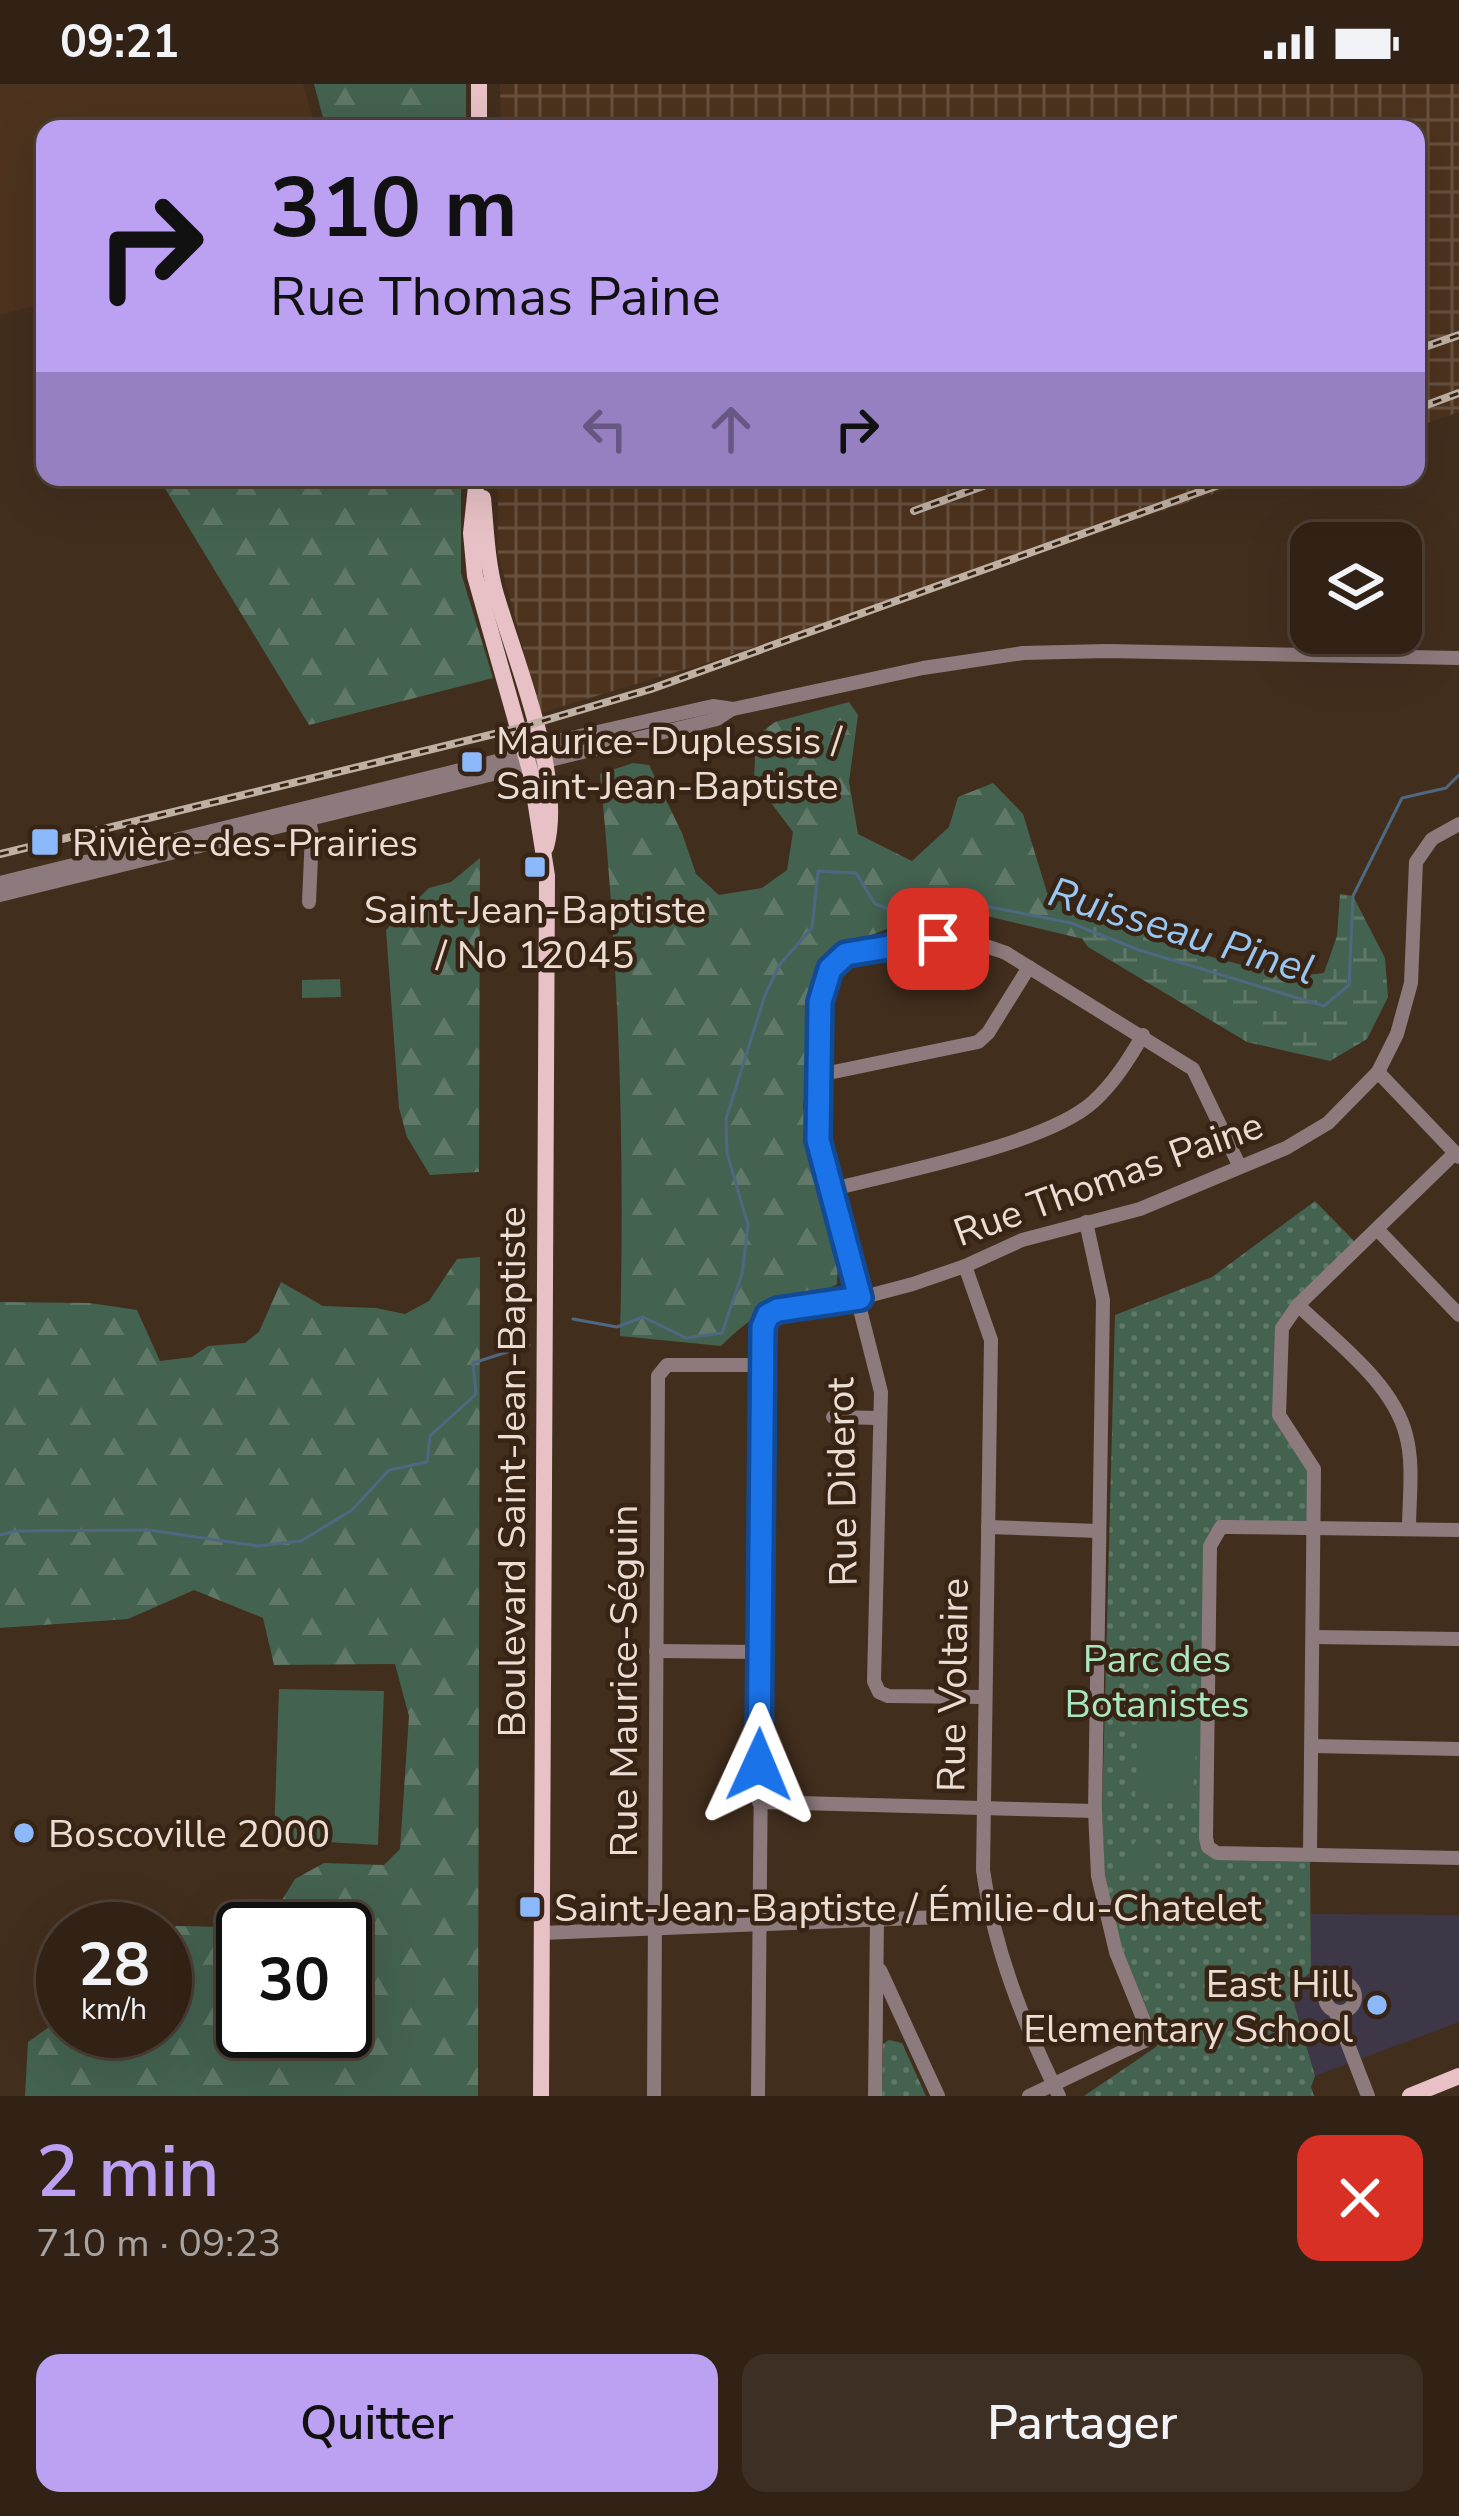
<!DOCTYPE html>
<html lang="fr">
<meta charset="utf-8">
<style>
:root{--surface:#322216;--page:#3d2f23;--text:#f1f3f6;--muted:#a8a4a1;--line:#4d3f35;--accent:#bca0f2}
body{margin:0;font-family:"Nunito Sans",sans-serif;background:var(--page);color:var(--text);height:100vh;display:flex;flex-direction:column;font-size:45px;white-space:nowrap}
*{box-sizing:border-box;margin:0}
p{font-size:39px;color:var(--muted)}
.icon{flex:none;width:66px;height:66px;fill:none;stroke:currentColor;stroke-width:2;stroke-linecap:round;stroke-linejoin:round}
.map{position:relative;height:2012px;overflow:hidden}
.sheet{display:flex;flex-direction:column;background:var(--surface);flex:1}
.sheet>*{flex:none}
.guide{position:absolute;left:36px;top:36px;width:1389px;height:366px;border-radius:24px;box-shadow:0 12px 48px #0002,0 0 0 3px var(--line);background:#bca0f2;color:#111;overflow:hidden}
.buttons{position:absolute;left:1290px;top:438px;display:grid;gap:24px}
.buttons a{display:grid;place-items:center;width:132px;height:132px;border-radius:24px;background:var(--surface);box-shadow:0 12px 48px #0002,0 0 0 3px var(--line);font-size:60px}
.speed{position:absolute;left:36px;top:1818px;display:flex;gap:24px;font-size:60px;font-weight:700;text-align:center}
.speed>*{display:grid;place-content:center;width:156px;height:156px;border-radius:50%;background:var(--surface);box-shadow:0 12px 48px #0002,0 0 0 3px var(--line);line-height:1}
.speed small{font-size:30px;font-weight:400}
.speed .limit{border:6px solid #111;border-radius:18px;background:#fff;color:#111}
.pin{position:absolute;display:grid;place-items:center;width:102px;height:102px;color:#fff;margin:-51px;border-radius:24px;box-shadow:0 6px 18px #0006}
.me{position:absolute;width:132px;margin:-66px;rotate:1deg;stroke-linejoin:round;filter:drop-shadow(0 0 9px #0008)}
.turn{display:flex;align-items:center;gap:42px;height:252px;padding:0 36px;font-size:54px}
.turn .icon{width:156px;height:156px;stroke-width:2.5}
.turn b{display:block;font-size:84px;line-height:102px}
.lanes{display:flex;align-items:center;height:114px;padding:0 36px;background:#0003;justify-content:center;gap:60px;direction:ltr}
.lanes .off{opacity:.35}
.round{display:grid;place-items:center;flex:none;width:126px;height:126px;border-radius:24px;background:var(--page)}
.summary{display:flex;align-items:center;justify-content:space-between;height:204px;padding:0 36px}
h1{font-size:72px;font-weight:600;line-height:90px;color:var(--accent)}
.action{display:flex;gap:24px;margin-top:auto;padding:24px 36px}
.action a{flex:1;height:138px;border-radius:24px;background:var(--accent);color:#111;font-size:48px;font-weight:600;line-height:138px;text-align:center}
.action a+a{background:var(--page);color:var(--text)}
.status{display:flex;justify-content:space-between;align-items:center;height:84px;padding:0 60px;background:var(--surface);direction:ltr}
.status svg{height:33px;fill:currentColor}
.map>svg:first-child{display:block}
.industrial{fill:url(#industrial-grid)}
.education{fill:#3d3748}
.built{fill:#4d331e}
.forest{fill:url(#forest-firs);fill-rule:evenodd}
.wetland{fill:url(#wetland-marsh)}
.park{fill:url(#park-dots)}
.pitch{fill:#446250}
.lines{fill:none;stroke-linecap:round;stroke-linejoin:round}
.stream{stroke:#4e6881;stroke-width:3}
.minor{stroke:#8d7a7d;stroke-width:14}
.major{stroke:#e7c1c6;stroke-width:16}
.rail-casing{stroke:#bfb0a4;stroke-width:8}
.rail{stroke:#372414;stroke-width:3;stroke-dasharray:9;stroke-linecap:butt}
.route-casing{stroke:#114b97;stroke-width:30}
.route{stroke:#1a73e8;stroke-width:21}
.poi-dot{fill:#8cb9fc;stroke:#372414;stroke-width:4.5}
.labels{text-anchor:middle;stroke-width:9;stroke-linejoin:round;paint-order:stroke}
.poi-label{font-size:39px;fill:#ebddd3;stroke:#372414;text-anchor:start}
.street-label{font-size:39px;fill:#ebddd3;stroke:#372414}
.park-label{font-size:39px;fill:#a9e6c1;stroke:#372414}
.water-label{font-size:42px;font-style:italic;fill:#99c7f4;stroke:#372414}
</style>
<div class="status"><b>09:21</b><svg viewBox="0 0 49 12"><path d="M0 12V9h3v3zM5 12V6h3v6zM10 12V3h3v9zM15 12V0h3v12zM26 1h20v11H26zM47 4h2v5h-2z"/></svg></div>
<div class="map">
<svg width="1459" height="2012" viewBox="0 0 1459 2012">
<defs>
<pattern id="industrial-grid" width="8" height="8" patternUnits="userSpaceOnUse" patternTransform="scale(3)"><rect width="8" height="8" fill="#4d331e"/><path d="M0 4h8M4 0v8" fill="none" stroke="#67503e"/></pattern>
<pattern id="forest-firs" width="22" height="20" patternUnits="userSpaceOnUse" patternTransform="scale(3)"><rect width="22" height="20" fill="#446250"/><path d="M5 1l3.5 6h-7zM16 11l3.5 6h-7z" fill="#5f7868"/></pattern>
<pattern id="wetland-marsh" width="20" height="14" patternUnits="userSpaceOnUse" patternTransform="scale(3)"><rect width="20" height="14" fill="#446250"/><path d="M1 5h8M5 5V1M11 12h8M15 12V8" fill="none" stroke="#5f7868"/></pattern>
<pattern id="park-dots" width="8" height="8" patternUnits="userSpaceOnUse" patternTransform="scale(3)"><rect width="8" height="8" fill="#446250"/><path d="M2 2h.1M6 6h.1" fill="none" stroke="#5f7868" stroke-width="1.8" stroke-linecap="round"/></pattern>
</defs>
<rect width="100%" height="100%" fill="#422e1d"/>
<!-- industrial -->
<g class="industrial">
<polygon points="500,0 1459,0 1459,328 1416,343 1416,45 501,45"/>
<polygon points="498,393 1264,393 709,578 540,629 498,469"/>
</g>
<!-- education -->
<polygon class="education" points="1311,1830 1459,1831 1459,1938 1315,1992 1290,1905 1311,1887"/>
<!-- built -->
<polygon class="built" points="0,0 303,0 316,45 45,45 45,219 0,231"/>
<!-- forest -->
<g class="forest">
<polygon points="314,0 466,0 466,45 326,45"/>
<polygon points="158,393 461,393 461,489 493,594 309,641"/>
<path d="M849 618 858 631 849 698 858 750 912 777 949 743 958 713 993 699 1023 730 1049 815 1170 842 1150 871 991 833 920 832 841 863 818 890 803 1023 838 1176 837 1200C815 1214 794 1216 771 1226 751 1233 736 1248 721 1262L620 1252C625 1064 619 877 600 690L633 679 649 681 682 749 696 790 719 811 762 804 787 786 793 748 754 696 756 652 775 638Z"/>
<polygon points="480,774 479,1088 430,1091 407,1053 399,1024 386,846 429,804 451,798"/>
<path d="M480 1173 478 2012H25L28 1958 63 1933V1947H165V1852L176 1842 228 1843 277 1824 295 1795 324 1779 384 1781 400 1765 409 1632 395 1580 274 1581 263 1534 194 1506 128 1535 0 1544V1218L90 1219 137 1226 160 1277 192 1273 208 1262 245 1259 259 1248 281 1198 323 1222 376 1224 405 1230 429 1217 457 1175ZM345 1845V1947H243V1845Z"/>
</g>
<!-- wetland -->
<path class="wetland" d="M1340 810 1353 812 1385 874 1388 913 1367 955 1330 977 1247 958 1088 863 1071 839 1086 832C1141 851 1272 899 1324 889L1337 852Z"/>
<!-- park -->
<g class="park">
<polygon points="1315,1117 1360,1163 1282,1244 1284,1343 1305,1370 1315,1443 1215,1449 1206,1754 1217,1769 1310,1770 1311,1888 1290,1905 1315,1992 1311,2003 1314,2012 1084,2012 1156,1963 1160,1956 1123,1868 1105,1799 1102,1731 1115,1231 1212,1193"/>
<polygon points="889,1956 902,1959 926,2012 882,2012 883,1960"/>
</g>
<!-- pitch -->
<g class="pitch">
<polygon points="340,895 341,913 302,914 302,896"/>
<polygon points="279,1605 384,1607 378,1761 274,1755"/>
<polygon points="1139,1633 1198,1637 1192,1721 1135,1716"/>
<polygon points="1140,1749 1159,1760 1142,1791 1123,1780"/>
</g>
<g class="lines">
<!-- stream -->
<g class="stream">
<polyline points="573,1235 617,1243 643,1233 686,1254 722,1249 742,1190 748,1141 727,1069 726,1035 765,911 780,880 812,844 818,787 856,789 875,820 908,832 975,820 1071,839 1139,866 1324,922 1349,901 1353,812 1402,714 1446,704 1459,691"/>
<polyline points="0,1451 15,1447 149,1446 258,1462 301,1457 352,1426 389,1386 427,1378 430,1352 476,1310 473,1279 529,1261"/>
</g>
<!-- minor -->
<g class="minor">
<polyline points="307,728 312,750 309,818"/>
<polyline points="0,799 505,675 540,661 713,622 733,625 923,584 1023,569 1107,567 1459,574"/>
<polyline points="0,811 717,635 732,625"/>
<polyline points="1378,988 1459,1073"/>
<polyline points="819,991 978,958 988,949 1029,883"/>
<path d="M830 1106C897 1088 1045 1061 1093 1018 1114 999 1129 975 1143 951"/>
<polyline points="1378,1146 1459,1231"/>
<path d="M965 1182 991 1256 983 1786C994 1866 1024 1940 1059 2012"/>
<path d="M1298 1221C1335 1257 1393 1299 1406 1351 1414 1380 1409 1415 1409 1445"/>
<polyline points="833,1333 880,1334"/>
<polyline points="988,1443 1098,1447"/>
<polyline points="1459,1446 1230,1443 1221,1443 1210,1462 1206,1754 1208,1763 1217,1769 1459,1774"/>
<polyline points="1313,1553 1459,1555"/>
<polyline points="656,1567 761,1568"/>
<path d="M984 1613 888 1612 879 1608 874 1597 881 1308 817 1056 820 918C823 902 826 886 839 875 859 857 943 853 970 858 982 860 994 865 1006 869L1193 985 1240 1083"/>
<polyline points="1312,1662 1459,1665"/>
<polyline points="759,1718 1095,1727"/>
<polyline points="1310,1770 1314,1385 1279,1331 1282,1244 1298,1221 1455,1069"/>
<polyline points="542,1849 989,1831"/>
<polyline points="880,1886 938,2012"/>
<circle cx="1340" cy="1913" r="15"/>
<polyline points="1335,1927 1368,2012"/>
<polyline points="654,2012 658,1292 667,1281 763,1281"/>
<polyline points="758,2012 765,1237 778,1226 860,1214 913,1200 965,1182 1022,1156 1140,1125 1286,1064 1328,1039 1378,988 1397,950 1411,899 1416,778 1432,755 1459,740"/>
<polyline points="875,2012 877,1834"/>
<polyline points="1029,2012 1151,1954 1116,1868 1098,1792 1095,1727 1103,1216 1086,1138"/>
</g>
<!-- major -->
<g class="major">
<polyline points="479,0 479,45"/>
<polyline points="477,393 471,449 475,492 531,690 547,792 541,2012"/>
<path d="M483 414C486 445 487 477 495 507 515 577 565 693 546 763"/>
<polyline points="1410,2012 1459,1992"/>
</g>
<!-- rail casing -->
<g class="rail-casing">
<g id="rail">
<polyline points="1416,266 1459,251"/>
<polyline points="1416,325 1459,309"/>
<polyline points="914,427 1008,393"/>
<polyline points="0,770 519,644 651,605 1241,393"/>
</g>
</g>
<!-- rail -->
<use href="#rail" class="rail"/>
</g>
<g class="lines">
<!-- route casing -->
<g class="route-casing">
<polyline id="route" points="759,1681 763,1243 768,1231 778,1226 860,1214 818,1056 820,918 830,885 846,870 938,855"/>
</g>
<!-- route -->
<use href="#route" class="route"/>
</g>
<!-- markers -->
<g class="poi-dot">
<rect x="460" y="666" width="24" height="24" rx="6"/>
<rect x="30" y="743" width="30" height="30" rx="6"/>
<rect x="523" y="771" width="24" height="24" rx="6"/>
<circle cx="24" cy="1749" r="12"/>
<rect x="518" y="1811" width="24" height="24" rx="6"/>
<circle cx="1377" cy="1921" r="12"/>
</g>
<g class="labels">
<!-- poi labels -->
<g class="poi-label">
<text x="496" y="670">Maurice-Duplessis /<tspan x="496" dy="45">Saint-Jean-Baptiste</tspan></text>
<text x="72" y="772">Rivière-des-Prairies</text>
<text x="535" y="839" text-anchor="middle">Saint-Jean-Baptiste<tspan x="535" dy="45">/ No 12045</tspan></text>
<text x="48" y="1763">Boscoville 2000</text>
<text x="554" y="1837">Saint-Jean-Baptiste / Émilie-du-Chatelet</text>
<text x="1353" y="1913" text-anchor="end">East Hill<tspan x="1353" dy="45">Elementary School</tspan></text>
</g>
<!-- street labels -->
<g class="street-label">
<text transform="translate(1108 1094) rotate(-20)" y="14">Rue Thomas Paine</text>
<text transform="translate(511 1388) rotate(-90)" y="14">Boulevard Saint-Jean-Baptiste</text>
<text transform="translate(841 1398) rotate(-91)" y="14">Rue Diderot</text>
<text transform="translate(623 1597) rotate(-90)" y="14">Rue Maurice-Séguin</text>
<text transform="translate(952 1601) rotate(-89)" y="14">Rue Voltaire</text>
</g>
<!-- park labels -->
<g class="park-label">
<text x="1157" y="1588">Parc des<tspan x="1157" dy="45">Botanistes</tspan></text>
</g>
<!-- water labels -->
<g class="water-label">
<text transform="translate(1182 846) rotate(17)" y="15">Ruisseau Pinel</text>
</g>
</g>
</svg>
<div class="buttons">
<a><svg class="icon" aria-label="layers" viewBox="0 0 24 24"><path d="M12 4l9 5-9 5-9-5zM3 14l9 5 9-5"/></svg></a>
</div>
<div class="speed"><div>28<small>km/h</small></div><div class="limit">30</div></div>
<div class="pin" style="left:938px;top:855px;background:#d93025"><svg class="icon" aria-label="arrive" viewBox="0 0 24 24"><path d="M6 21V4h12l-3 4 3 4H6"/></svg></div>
<svg class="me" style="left:759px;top:1681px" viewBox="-20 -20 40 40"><path d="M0-17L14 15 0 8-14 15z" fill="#1a73e8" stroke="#fff" stroke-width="4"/></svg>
<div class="guide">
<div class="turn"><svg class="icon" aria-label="right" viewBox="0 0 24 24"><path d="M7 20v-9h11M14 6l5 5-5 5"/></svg><div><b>310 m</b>Rue Thomas Paine</div></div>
<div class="lanes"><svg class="icon off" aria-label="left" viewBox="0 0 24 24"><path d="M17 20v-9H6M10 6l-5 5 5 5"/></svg><svg class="icon off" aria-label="ahead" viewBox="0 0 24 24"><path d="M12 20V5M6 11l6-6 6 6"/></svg><svg class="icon" aria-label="right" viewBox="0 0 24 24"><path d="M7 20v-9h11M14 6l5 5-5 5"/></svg></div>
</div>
</div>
<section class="sheet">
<div class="summary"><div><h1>2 min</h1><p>710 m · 09:23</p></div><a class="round" style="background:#d93025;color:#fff"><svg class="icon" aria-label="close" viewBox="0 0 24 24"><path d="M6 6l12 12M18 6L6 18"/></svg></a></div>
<div class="action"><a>Quitter</a><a>Partager</a></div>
</section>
